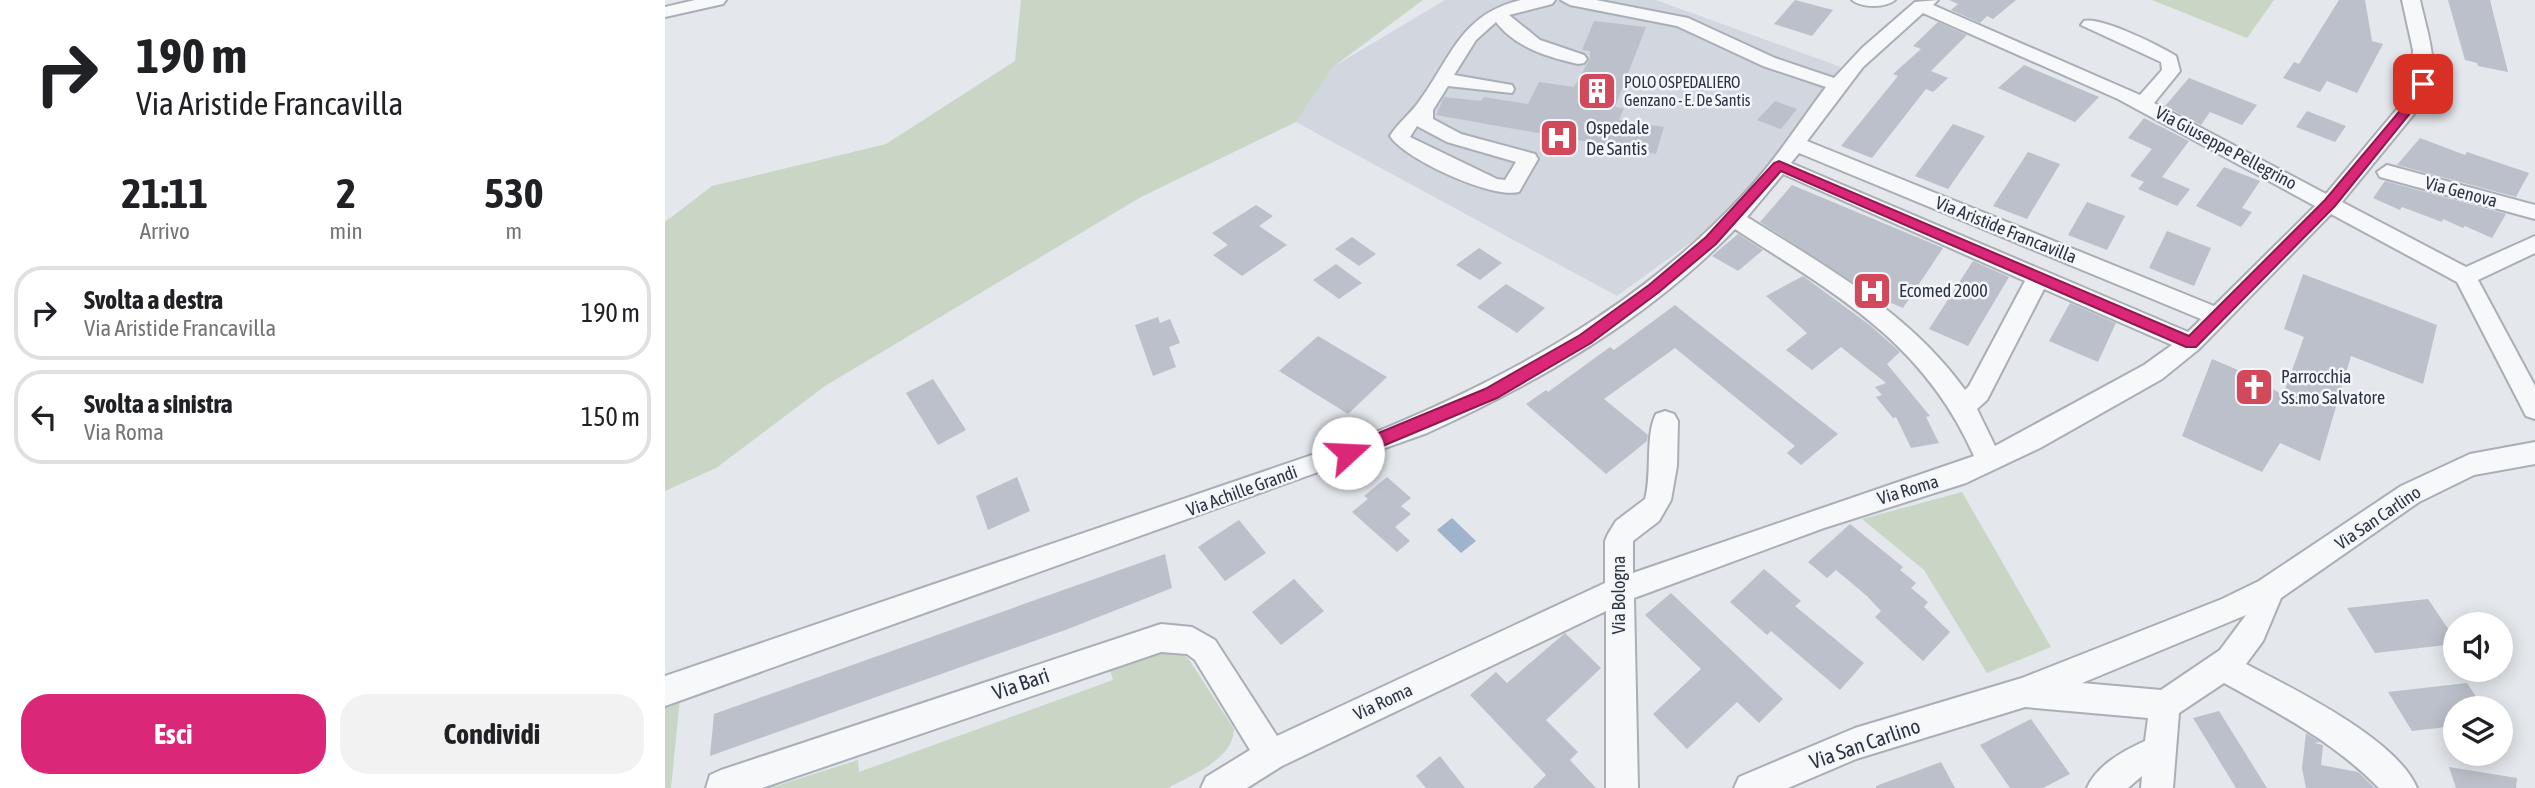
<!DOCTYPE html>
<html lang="it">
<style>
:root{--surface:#fff;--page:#f2f2f2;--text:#202124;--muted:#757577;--line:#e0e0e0;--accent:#db2777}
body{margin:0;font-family:"Asap Condensed",sans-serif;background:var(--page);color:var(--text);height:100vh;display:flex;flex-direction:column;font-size:26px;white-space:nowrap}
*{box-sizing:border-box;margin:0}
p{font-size:23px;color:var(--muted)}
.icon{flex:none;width:38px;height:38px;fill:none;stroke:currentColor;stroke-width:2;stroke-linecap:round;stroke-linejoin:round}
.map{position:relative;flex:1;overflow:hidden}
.sheet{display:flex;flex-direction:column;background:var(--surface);width:665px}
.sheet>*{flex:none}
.hud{background:#fff;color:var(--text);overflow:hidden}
.fabs{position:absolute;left:1778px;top:612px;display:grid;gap:14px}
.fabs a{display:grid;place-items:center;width:70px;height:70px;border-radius:50%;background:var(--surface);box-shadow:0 4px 18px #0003;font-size:35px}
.pin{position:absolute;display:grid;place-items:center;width:60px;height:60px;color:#fff;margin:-30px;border-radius:14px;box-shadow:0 4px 10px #0006}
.me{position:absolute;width:77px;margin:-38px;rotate:70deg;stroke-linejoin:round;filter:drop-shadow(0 0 5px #0008)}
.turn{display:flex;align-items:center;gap:24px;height:147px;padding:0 21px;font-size:32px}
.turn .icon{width:91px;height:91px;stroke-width:2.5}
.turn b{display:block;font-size:49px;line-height:60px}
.eta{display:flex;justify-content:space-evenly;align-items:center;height:119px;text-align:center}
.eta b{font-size:42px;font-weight:700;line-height:49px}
.cta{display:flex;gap:14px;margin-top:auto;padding:14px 21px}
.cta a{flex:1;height:80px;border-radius:28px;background:var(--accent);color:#fff;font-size:28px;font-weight:700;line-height:80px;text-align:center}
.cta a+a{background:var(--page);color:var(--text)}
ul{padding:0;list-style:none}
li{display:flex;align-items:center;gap:21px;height:94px;margin:0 14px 10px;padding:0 7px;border:4px solid var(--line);border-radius:28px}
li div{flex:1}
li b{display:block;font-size:26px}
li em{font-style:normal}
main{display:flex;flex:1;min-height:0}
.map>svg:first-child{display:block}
.built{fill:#d2d6de}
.green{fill:#c9d6c5}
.water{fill:#9fb4cc}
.building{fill:#bbc0ca}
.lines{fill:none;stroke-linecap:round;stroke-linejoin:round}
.minor-casing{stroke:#a9aeb7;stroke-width:4}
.minor{fill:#f7f8fa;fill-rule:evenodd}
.route{fill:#db2777;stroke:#8e194d;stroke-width:2}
.labels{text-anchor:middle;stroke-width:5;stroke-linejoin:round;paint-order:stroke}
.far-poi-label{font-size:16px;fill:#2b3445;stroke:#f4f6f9;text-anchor:start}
.poi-label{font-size:18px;fill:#2b3445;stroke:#f4f6f9;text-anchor:start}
.street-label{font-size:18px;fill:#2b3445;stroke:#f4f6f9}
.near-street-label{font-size:21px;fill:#2b3445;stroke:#f4f6f9}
</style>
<main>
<section class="sheet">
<div class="hud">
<div class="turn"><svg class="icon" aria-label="right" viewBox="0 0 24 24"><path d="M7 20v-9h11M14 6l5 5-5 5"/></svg><div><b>190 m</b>Via Aristide Francavilla</div></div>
</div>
<div class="eta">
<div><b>21:11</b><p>Arrivo</p></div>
<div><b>2</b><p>min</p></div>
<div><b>530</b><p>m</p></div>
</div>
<ul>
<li><svg class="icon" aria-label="right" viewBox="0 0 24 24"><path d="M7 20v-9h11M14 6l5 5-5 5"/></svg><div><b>Svolta a destra</b><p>Via Aristide Francavilla</p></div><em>190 m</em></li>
<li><svg class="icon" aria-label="left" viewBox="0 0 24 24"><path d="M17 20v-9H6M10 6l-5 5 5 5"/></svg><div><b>Svolta a sinistra</b><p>Via Roma</p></div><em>150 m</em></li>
</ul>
<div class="cta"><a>Esci</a><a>Condividi</a></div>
</section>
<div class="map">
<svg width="1870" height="788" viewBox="0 0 1870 788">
<rect width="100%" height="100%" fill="#e4e7ec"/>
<!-- built -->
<polygon class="built" points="780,0 991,0 1176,67 1116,154 1058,219 952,296 631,122 668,67"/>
<!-- green -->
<g class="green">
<polygon points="356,0 758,0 668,67 631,122 476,197 160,386 51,468 0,491 0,222 47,186 221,144 350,61"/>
<polygon points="1487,0 1609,0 1582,38"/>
<polygon points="1297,492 1386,647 1322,673 1259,570 1197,519"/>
<path d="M485 649 514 652 523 658 569 729C568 760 526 775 503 788H91L102 783 111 786 193 760 194 772 448 680 444 666Z"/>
<polygon points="15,698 6,788 0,788 0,703"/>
</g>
<!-- water -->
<polygon class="water" points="787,518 811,541 796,553 772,530"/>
<!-- building -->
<g class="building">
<polygon points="1130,0 1168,10 1147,36 1109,24"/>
<polygon points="1284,0 1351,0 1328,19 1322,16 1315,23 1286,10 1293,4"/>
<polygon points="1674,0 1700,0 1707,41 1718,44 1692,93 1662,81 1655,92 1618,78 1629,62 1634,64"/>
<polygon points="1783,0 1825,0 1843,72 1813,66 1812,63 1800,60"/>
<polygon points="929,21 981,27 950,107 959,108 954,120 999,127 991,154 771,115 779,97 816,101 819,97 863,104 874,82 909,87 925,59 925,51 917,50"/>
<polygon points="1273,22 1302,35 1266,71 1283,78 1268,92 1261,89 1207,158 1176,146 1233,76 1228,74 1256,49 1248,46"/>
<polygon points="1359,65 1434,97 1410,122 1333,88"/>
<polygon points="1524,78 1592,105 1577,125 1545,112 1536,125 1500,106"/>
<polygon points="1110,101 1132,109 1116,129 1092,120"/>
<polygon points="1642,111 1681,126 1670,142 1631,127"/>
<polygon points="1479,118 1524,141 1497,177 1525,189 1512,206 1473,189 1479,182 1465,176 1487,149 1463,138"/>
<polygon points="1288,124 1320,136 1283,189 1250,176"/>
<polygon points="1755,138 1800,155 1802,152 1864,173 1851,197 1732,165"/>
<polygon points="1363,152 1395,164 1362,219 1328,206"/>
<polygon points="1559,167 1595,181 1577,208 1587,212 1576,227 1531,206"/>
<polygon points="1720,181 1841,214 1827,238 1800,226 1798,228 1778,219 1777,222 1737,207 1735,210 1708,198"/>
<polygon points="1127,185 1278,248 1238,308 1205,294 1095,222"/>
<polygon points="1422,202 1460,216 1442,250 1403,235"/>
<polygon points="591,205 608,216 594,226 622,245 577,276 548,255 563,245 547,233"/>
<polygon points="1502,231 1546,248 1529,286 1484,268"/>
<polygon points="1073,234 1098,250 1073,271 1047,256"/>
<polygon points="687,237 711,254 694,266 670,249"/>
<polygon points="814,248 837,263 815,280 791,265"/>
<polygon points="1308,261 1344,277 1303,346 1264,329"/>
<polygon points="671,264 697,283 674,299 648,280"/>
<polygon points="1638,274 1772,325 1758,384 1686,356 1655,461 1615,443 1597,472 1517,436 1547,359 1580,373 1618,395 1639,337 1619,329"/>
<polygon points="1138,276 1206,326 1235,352 1222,364 1265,416 1261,417 1274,443 1246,448 1231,417 1228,418 1211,397 1217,395 1210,387 1221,383 1176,347 1147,370 1121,350 1142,333 1101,296"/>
<polygon points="841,284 880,308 852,333 812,307"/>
<polygon points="1405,303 1451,323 1433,362 1384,341"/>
<polygon points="1010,305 1040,329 1173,434 1136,465 1122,453 1130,446 1010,348 939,399 983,435 982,441 941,474 861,404 881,390 883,392 945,347 949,350"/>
<polygon points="493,317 495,323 505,319 515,343 504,347 511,367 488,376 470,325"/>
<polygon points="653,336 722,377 683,414 614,371"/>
<polygon points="268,379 301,430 273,445 241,393"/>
<polygon points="352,477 365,511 323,530 311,496"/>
<polygon points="722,477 746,498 736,506 746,514 730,527 745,541 732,552 687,512 703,499 699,496"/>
<polygon points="574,520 601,553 560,581 533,547"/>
<polygon points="1185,524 1238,567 1235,570 1251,583 1246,588 1263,602 1259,607 1285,632 1258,661 1210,617 1216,611 1202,596 1171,570 1162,578 1143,562"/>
<polygon points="500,554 507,588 403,629 45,756 49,714"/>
<polygon points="1099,569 1136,601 1130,606 1199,663 1175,690 1106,631 1102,635 1065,602"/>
<polygon points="629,579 659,611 616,645 587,612"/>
<polygon points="1006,593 1118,699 1094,723 1072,702 1022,749 988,714 1036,669 980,615"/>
<polygon points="1763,599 1790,639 1790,644 1710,653 1682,608"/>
<polygon points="900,633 936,668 881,720 913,752 905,760 931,788 868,788 881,775 805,695 831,672 842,683"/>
<polygon points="1802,683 1819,709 1790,709 1790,726 1747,731 1723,692"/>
<polygon points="1554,711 1602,788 1571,788 1528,718"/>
<polygon points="1366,719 1405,774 1378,788 1345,788 1315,745"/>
<polygon points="1641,733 1655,742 1649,743 1658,745 1656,765 1693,772 1710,788 1641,788 1637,768"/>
<polygon points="775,756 800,788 761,788 751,776"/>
<polygon points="1276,762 1290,788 1211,788 1211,786"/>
<polygon points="1784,767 1852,778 1851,788 1791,788"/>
</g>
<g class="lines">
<!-- minor casing -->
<g class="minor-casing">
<g id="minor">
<polygon points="30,0 61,0 58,4 0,17 0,7"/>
<path d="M856 0H890L887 4 844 15 875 40 919 55 922 59 919 63 913 64C883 57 851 48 831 22L811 40 789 75 847 85 849 89 847 93 783 86 768 110V119L796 134 870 154 873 159 854 192C827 199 739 159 725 136 733 123 744 115 753 103 786 59 795 14 856 0ZM752 126 782 142 851 162 840 180 832 179 745 137Z"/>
<path d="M896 0H931L1023 18 1110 58 1169 78 1197 48 1250 2 1273 0 1268 5 1475 95 1497 70 1496 62 1416 25 1419 21C1437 17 1495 46 1511 56L1515 71 1489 103 1661 194 1742 97 1746 87 1748 50 1737 0H1755C1762 33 1778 72 1758 103L1677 202 1801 267 1870 236V253L1813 280 1870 386V419L1861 416 1792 282 1666 214 1534 349 1497 379 1375 448 1301 483 1159 528 969 598 973 788H941V611L617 766 582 788H536L541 777 585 750 530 660 522 654 496 652 97 788H41L45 775 56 770 496 624 527 627 550 640 612 736 940 583V541L943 534 951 521 980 499C987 474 980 435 991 414L1000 411 1009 414 1013 421 1012 466 1006 500 994 521 968 541V573L1309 456C1258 341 1170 294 1070 229 983 319 876 381 762 433L0 706V676L691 440C835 383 971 310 1077 196 1109 163 1133 124 1161 87L1098 66 1012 26 905 5ZM1258 13 1453 99 1650 206 1549 306 1142 141 1198 67ZM1134 153 1536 319 1523 332 1126 163ZM1118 174 1360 281 1304 386 1300 390C1244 312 1161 267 1082 217ZM1379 289 1507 345 1479 365 1330 446 1312 409 1322 400Z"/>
<path d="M1187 0H1230C1220 8 1197 8 1187 0Z"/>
<polygon points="1722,165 1870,205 1870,219 1715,177 1712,172"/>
<path d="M1870 442V464L1809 475 1754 502 1616 598 1598 641 1581 664C1627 688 1732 739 1752 788H1714C1670 743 1614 713 1559 683L1514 713 1508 788H1476L1477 776 1463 788H1422C1432 765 1458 751 1480 741L1483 718 1360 707 1191 759 1123 788H1069L1074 777 1190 728 1357 678 1557 599 1594 581 1736 486 1805 454ZM1581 615 1555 650 1496 690 1417 683Z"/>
</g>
</g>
<!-- minor -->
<use href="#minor" class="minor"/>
</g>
<!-- route -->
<polygon class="route" points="1754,82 1764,84 1755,101 1670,206 1531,347 1521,347 1116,171 1051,244 994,292 926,343 832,398 689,458 683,460 675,453 677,448 820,389 915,335 984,285 1041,237 1109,163 1114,161 1524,336 1660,200 1744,100"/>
<!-- icons -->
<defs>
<g id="building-square" transform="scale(2.0125)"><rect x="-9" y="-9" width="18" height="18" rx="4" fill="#d1495b" stroke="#f4f6f9"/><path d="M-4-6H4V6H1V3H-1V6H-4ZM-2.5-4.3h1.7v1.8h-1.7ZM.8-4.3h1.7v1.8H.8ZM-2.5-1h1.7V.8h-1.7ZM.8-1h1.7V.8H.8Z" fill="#fff"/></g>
<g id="hospital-square" transform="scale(2.0125)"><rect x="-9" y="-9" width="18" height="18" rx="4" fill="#d1495b" stroke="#f4f6f9"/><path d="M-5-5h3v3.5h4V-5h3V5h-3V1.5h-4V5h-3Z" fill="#fff"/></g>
<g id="church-square" transform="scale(2.0125)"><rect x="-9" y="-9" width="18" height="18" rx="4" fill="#d1495b" stroke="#f4f6f9"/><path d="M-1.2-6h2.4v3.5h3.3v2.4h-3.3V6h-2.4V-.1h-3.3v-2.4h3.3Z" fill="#fff"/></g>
</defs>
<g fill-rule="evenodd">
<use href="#building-square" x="932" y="91"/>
<use href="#hospital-square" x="894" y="138"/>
<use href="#hospital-square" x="1207" y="291"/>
<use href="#church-square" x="1589" y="387"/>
</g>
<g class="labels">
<!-- far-poi labels -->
<g class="far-poi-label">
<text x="959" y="88">POLO OSPEDALIERO<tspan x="959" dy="18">Genzano - E. De Santis</tspan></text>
</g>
<!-- poi labels -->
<g class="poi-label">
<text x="921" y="134">Ospedale<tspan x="921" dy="21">De Santis</tspan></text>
<text x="1234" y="297">Ecomed 2000</text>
<text x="1616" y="383">Parrocchia<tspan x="1616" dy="21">Ss.mo Salvatore</tspan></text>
</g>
<!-- street labels -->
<g class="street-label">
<text transform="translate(1561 148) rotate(28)" y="6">Via Giuseppe Pellegrino</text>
<text transform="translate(1796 192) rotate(15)" y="6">Via Genova</text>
<text transform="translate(1341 230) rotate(22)" y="6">Via Aristide Francavilla</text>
<text transform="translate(1243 490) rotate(-17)" y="6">Via Roma</text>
<text transform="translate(577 491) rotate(-20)" y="6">Via Achille Grandi</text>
<text transform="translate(1713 518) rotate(-34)" y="6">Via San Carlino</text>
<text transform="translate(954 595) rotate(-90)" y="6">Via Bologna</text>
<text transform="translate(718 702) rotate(-25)" y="6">Via Roma</text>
</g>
<!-- near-street labels -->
<g class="near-street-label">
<text transform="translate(356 684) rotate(-19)" y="7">Via Bari</text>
<text transform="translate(1200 744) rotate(-19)" y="7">Via San Carlino</text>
</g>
</g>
</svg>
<div class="fabs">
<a><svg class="icon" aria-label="sound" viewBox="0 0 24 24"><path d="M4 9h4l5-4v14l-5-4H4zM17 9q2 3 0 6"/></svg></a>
<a><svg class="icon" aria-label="layers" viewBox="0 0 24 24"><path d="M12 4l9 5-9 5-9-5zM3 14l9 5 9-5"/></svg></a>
</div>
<div class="pin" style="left:1758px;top:84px;background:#d93025"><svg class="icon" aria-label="arrive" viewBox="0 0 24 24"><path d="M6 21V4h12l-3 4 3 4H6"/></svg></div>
<svg class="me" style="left:683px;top:453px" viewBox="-20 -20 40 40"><circle r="19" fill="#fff"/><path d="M0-13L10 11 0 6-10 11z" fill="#db2777"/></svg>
</div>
</main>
